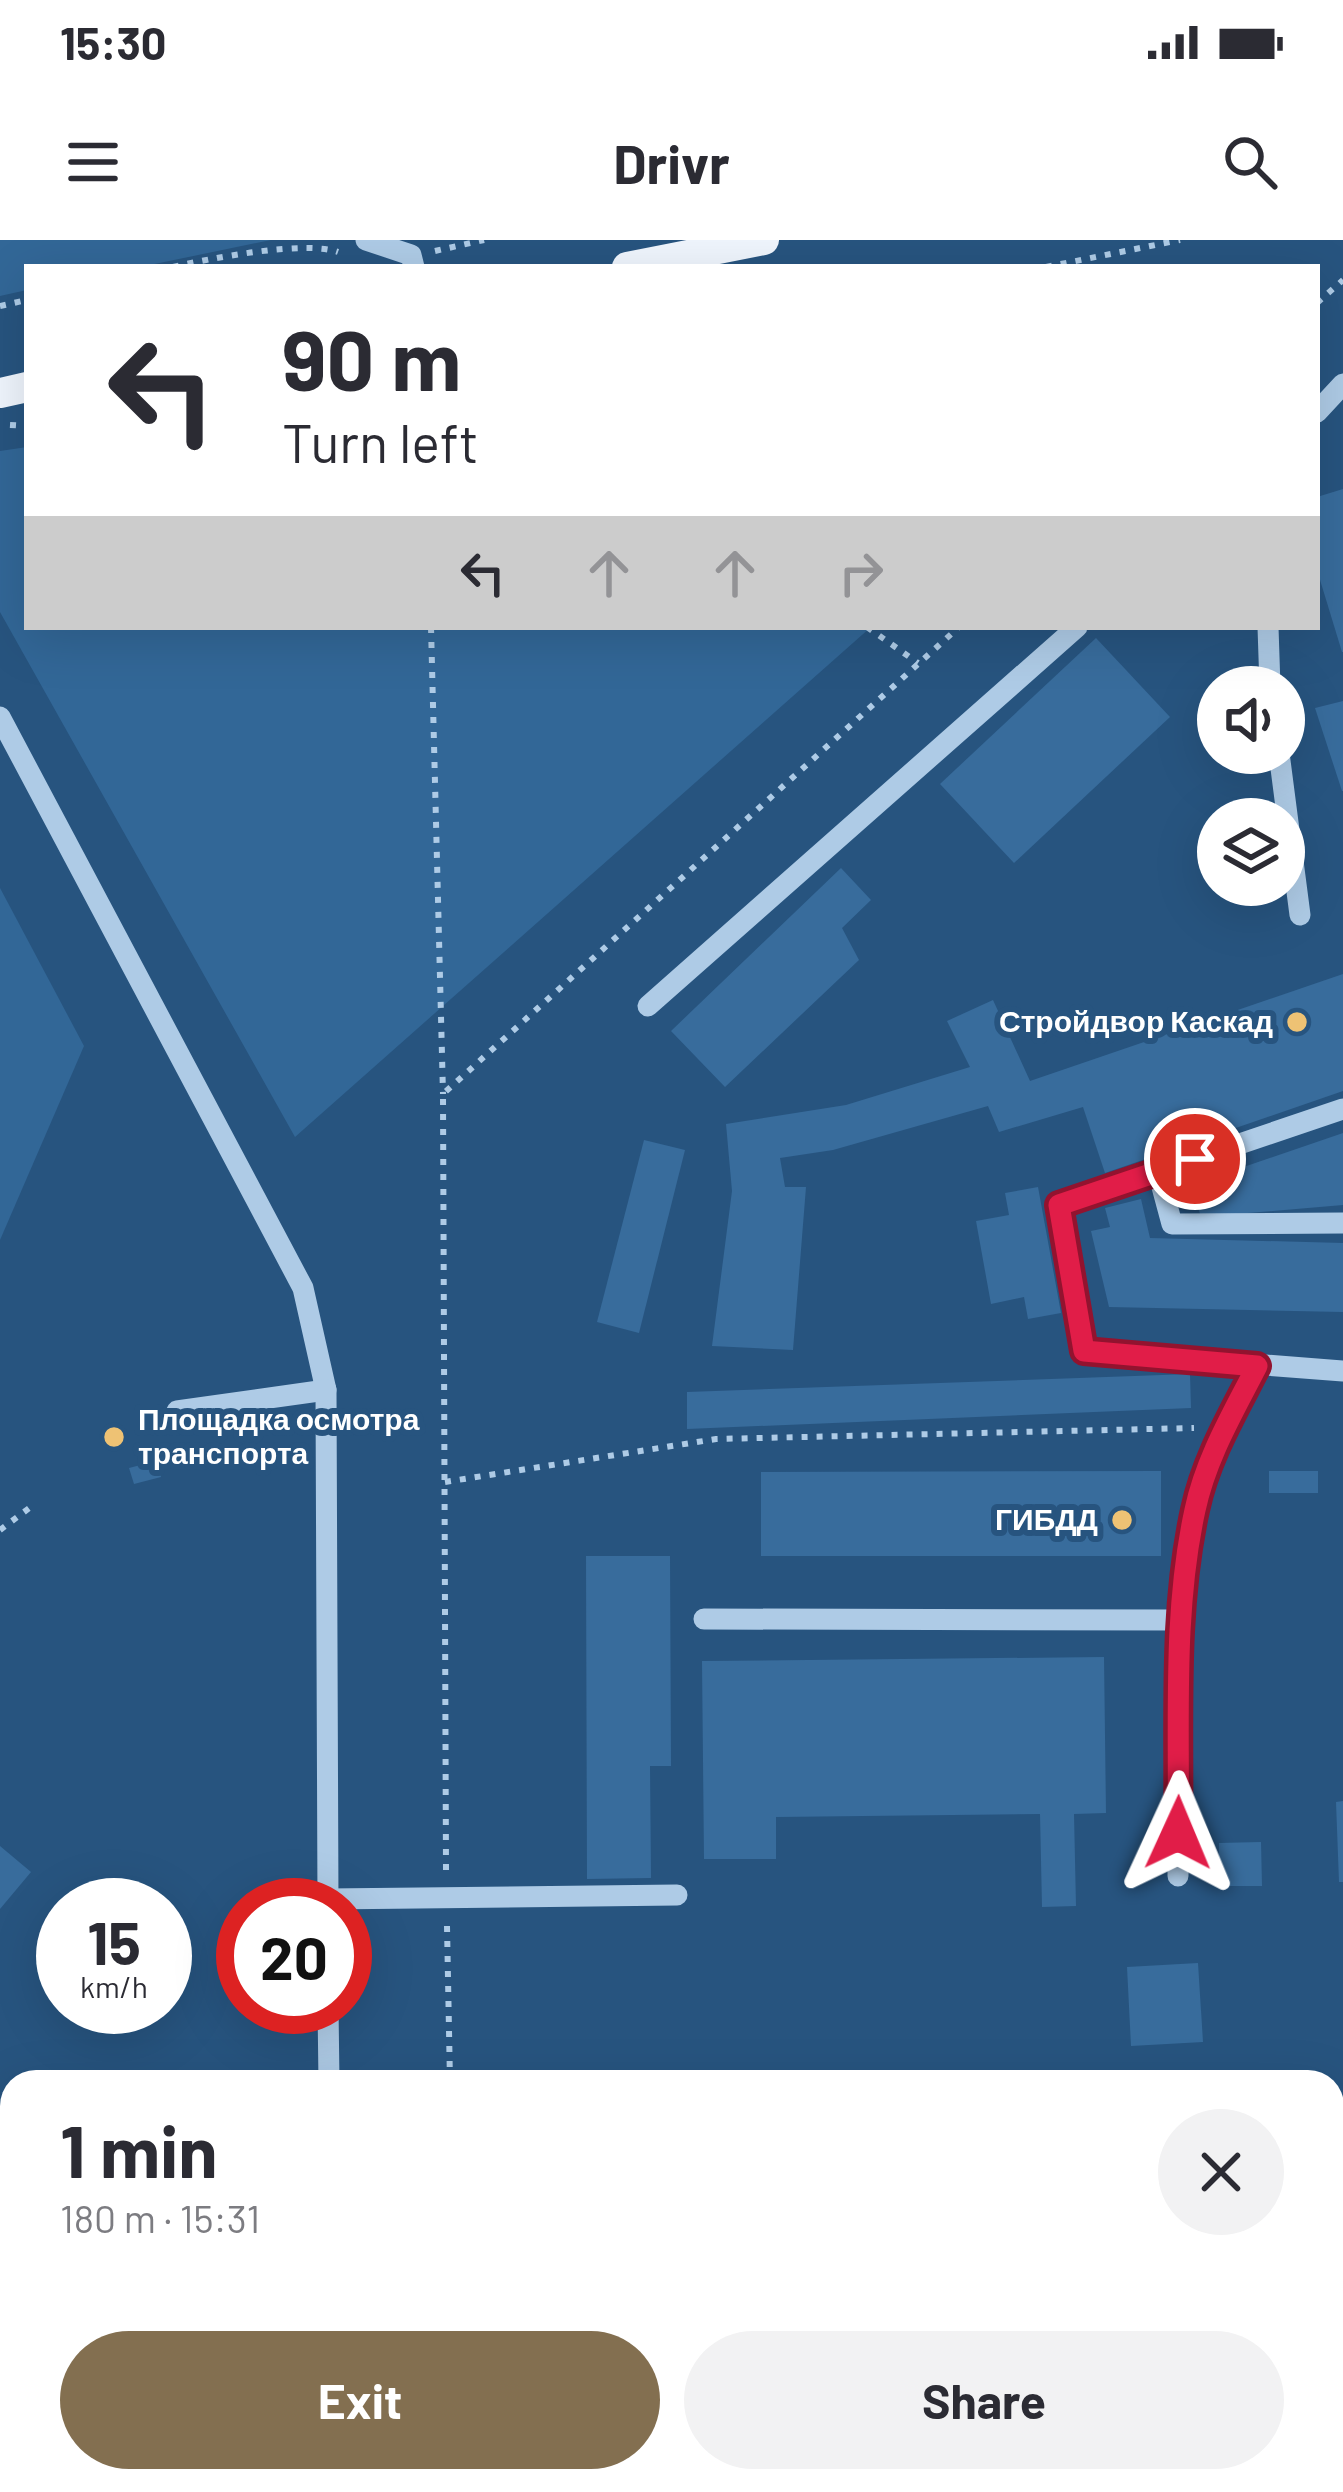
<!DOCTYPE html>
<meta charset="utf-8">
<style>
:root{--surface:#fff;--page:#f2f2f3;--text:#2b2b33;--muted:#7c7c81;--accent:#836f50}
body{margin:0;font-family:Barlow,sans-serif;background:var(--page);color:var(--text);height:100vh;display:flex;flex-direction:column;font-size:45px;white-space:nowrap}
*{box-sizing:border-box;margin:0}
p{font-size:39px;color:var(--muted)}
.icon{flex:none;width:66px;height:66px;fill:none;stroke:currentColor;stroke-width:2;stroke-linecap:round;stroke-linejoin:round}
.map{position:relative;flex:1;overflow:hidden}
.sheet{position:absolute;left:0px;top:1830px;width:1344px;height:423px;display:flex;flex-direction:column;background:var(--surface);border-radius:36px 36px 0 0;box-shadow:0 12px 48px #0002}
.sheet>*{flex:none}
.guide{position:absolute;left:24px;top:24px;width:1296px;height:366px;border-radius:0px;box-shadow:0 12px 48px #0002;background:#fff;color:var(--text);overflow:hidden}
.buttons{position:absolute;left:1197px;top:426px;display:grid;gap:24px}
.buttons a{display:grid;place-items:center;width:108px;height:108px;border-radius:50%;background:var(--surface);box-shadow:0 12px 48px #0002;font-size:60px}
.speed{position:absolute;left:36px;top:1638px;display:flex;gap:24px;font-size:60px;font-weight:700;text-align:center}
.speed>*{display:grid;place-content:center;width:156px;height:156px;border-radius:50%;background:var(--surface);box-shadow:0 12px 48px #0002;line-height:1}
.speed small{font-size:30px;font-weight:400}
.speed .limit{border:18px solid #d22;background:#fff;color:#111}
.pin{position:absolute;display:grid;place-items:center;width:102px;height:102px;color:#fff;margin:-51px;border:6px solid #fff;border-radius:50%;box-shadow:0 3px 12px #0007}
.me{position:absolute;width:132px;margin:-66px;rotate:1deg;stroke-linejoin:round;filter:drop-shadow(0 0 9px #0008)}
.turn{display:flex;align-items:center;gap:42px;height:252px;padding:0 60px;font-size:54px}
.turn .icon{width:156px;height:156px;stroke-width:2.5}
.turn b{display:block;font-size:84px;line-height:102px}
.lanes{display:flex;align-items:center;height:114px;padding:0 60px;background:#0003;justify-content:center;gap:60px;direction:ltr}
.lanes .off{opacity:.35}
.round{display:grid;place-items:center;flex:none;width:126px;height:126px;border-radius:63px;background:var(--page)}
.headline{display:flex;align-items:center;justify-content:space-between;height:204px;padding:0 60px}
h1{font-size:72px;font-weight:700;line-height:90px}
.cta{display:flex;gap:24px;margin-top:auto;padding:24px 60px}
.cta a{flex:1;height:138px;border-radius:72px;background:var(--accent);color:#fff;font-size:48px;font-weight:700;line-height:138px;text-align:center}
.cta a+a{background:var(--page);color:var(--text)}
.status{display:flex;justify-content:space-between;align-items:center;height:84px;padding:0 60px;background:var(--surface);direction:ltr}
.status svg{height:33px;fill:currentColor}
header{display:flex;justify-content:space-between;align-items:center;height:156px;padding:0 60px;background:var(--surface);font-size:54px;font-weight:700}
.map>svg:first-child{display:block}
.green{fill:#326797}
.building{fill:#386c9c}
.lines{fill:none;stroke-linecap:round;stroke-linejoin:round}
.path{stroke:#aecbe6;stroke-width:6;stroke-dasharray:6 9;stroke-linecap:butt}
.minor{stroke:#aecbe6;stroke-width:21}
.major{stroke:#eff5fd;stroke-width:30}
.route-casing{stroke:#92132f;stroke-width:30}
.route{stroke:#e11d48;stroke-width:21}
.poi-dot{fill:#eec274;stroke:#27547f;stroke-width:4.5}
.labels{text-anchor:middle;stroke-width:12;stroke-linejoin:round;paint-order:stroke}
.poi-label{font-size:30px;font-weight:bold;fill:#fff;stroke:#27547f;text-anchor:end}
</style>
<div class="status"><b>15:30</b><svg viewBox="0 0 49 12"><path d="M0 12V9h3v3zM5 12V6h3v6zM10 12V3h3v9zM15 12V0h3v12zM26 1h20v11H26zM47 4h2v5h-2z"/></svg></div>
<header><svg class="icon" aria-label="menu" viewBox="0 0 24 24"><path d="M4 6h16M4 12h16M4 18h16"/></svg>Drivr<svg class="icon" aria-label="search" viewBox="0 0 24 24"><circle cx="10" cy="10" r="6"/><path d="M15 15l6 6"/></svg></header>
<div class="map">
<svg width="1343" height="2252" viewBox="0 0 1343 2252">
<rect width="100%" height="100%" fill="#27547f"/>
<!-- green -->
<g class="green">
<polygon points="0,0 271,0 140,27 27,27 27,50 0,56"/>
<polygon points="27,207 27,387 871,387 295,897 0,372 0,211"/>
<polygon points="0,648 84,806 0,1000"/>
</g>
<!-- building -->
<g class="building">
<polygon points="1343,249 1343,412 1342,412 1317,330 1317,257"/>
<polygon points="1096,398 1170,477 1014,623 940,544"/>
<polygon points="1343,461 1343,551 1342,551 1315,468"/>
<polygon points="841,628 871,660 842,688 859,720 725,847 671,791"/>
<polygon points="1343,734 1343,851 1105,933 1083,867 999,892 988,866 833,910 780,918 785,947 806,947 793,1110 712,1106 732,951 726,884 846,865 970,827 947,781 993,760 1030,841"/>
<polygon points="1343,893 1343,965 1201,977 1191,945"/>
<polygon points="644,900 685,910 639,1093 597,1082"/>
<polygon points="1038,947 1061,1073 1028,1079 1024,1057 991,1064 976,981 1009,975 1005,953"/>
<polygon points="1141,959 1150,998 1343,1003 1343,1072 1109,1067 1091,991 1110,987 1105,968"/>
<polygon points="1190,1134 1191,1168 687,1189 687,1152"/>
<polygon points="156,1221 161,1237 134,1244 129,1228"/>
<polygon points="1161,1231 1161,1316 761,1316 761,1232"/>
<rect x="1269" y="1231" width="49" height="22"/>
<polygon points="586,1316 670,1316 671,1526 650,1526 651,1638 587,1639"/>
<polygon points="1104,1417 1106,1573 1074,1574 1076,1666 1042,1667 1040,1574 776,1577 776,1619 704,1619 702,1421"/>
<polygon points="1343,1561 1343,1642 1339,1642 1336,1562"/>
<polygon points="1261,1602 1262,1646 1219,1646 1219,1603"/>
<polygon points="0,1606 31,1632 0,1669"/>
<polygon points="1198,1723 1203,1802 1131,1806 1127,1727"/>
<polygon points="604,2241 1261,2241 1262,2252 604,2252"/>
</g>
<g class="lines">
<!-- path -->
<g class="path">
<polyline points="435,11 484,0"/>
<path d="M173 27C212 18 305 0 338 12"/>
<polyline points="1046,27 1180,0"/>
<polyline points="1317,63 1343,40"/>
<polyline points="0,66 27,60"/>
<polyline points="10,185 27,186"/>
<polyline points="431,387 443,854"/>
<polyline points="867,387 918,423"/>
<polyline points="445,1242 716,1199 1194,1188"/>
<polyline points="0,1290 36,1263"/>
<polyline points="446,1630 443,854 959,387"/>
<polyline points="447,1686 450,1842"/>
<polyline points="459,2241 459,2252"/>
</g>
<!-- minor -->
<g class="minor">
<polyline points="366,0 411,15 414,27"/>
<polyline points="1317,172 1343,144"/>
<polyline points="1268,387 1270,447"/>
<polyline points="0,477 303,1048 326,1150 328,1665"/>
<polyline points="1279,513 1300,675"/>
<polyline points="648,766 1077,387"/>
<polyline points="1343,869 1059,965 1084,1111 1343,1131"/>
<polyline points="1158,932 1172,984 1343,983"/>
<polyline points="177,1171 326,1150"/>
<polyline points="704,1379 1181,1380"/>
<path d="M1178 1636C1179 1515 1169 1387 1195 1269 1207 1217 1233 1172 1257 1126"/>
<polyline points="328,1659 677,1655"/>
<polyline points="328,1767 329,1842"/>
<polyline points="330,2241 330,2252"/>
<polyline points="173,2252 179,2241"/>
<polyline points="1342,2252 1338,1929 1343,1923"/>
</g>
<!-- major -->
<g class="major">
<polyline points="627,27 764,0"/>
<polyline points="0,153 27,147"/>
</g>
</g>
<g class="lines">
<!-- route casing -->
<g class="route-casing">
<path id="route" d="M1178 1593C1180 1486 1172 1375 1195 1270 1206 1218 1233 1173 1257 1126L1084 1111 1059 965 1195 919"/>
</g>
<!-- route -->
<use href="#route" class="route"/>
</g>
<!-- markers -->
<g class="poi-dot">
<circle cx="1297" cy="782" r="12"/>
<circle cx="114" cy="1197" r="12"/>
<circle cx="1122" cy="1280" r="12"/>
</g>
<g class="labels">
<!-- poi labels -->
<g class="poi-label">
<text x="1273" y="792">Стройдвор Каскад</text>
<text x="138" y="1190" text-anchor="start">Площадка осмотра<tspan x="138" dy="34">транспорта</tspan></text>
<text x="1098" y="1290">ГИБДД</text>
</g>
</g>
</svg>
<div class="buttons">
<a><svg class="icon" aria-label="sound" viewBox="0 0 24 24"><path d="M4 9h4l5-4v14l-5-4H4zM17 9q2 3 0 6"/></svg></a>
<a><svg class="icon" aria-label="layers" viewBox="0 0 24 24"><path d="M12 4l9 5-9 5-9-5zM3 14l9 5 9-5"/></svg></a>
</div>
<div class="speed"><div>15<small>km/h</small></div><div class="limit">20</div></div>
<div class="pin" style="left:1195px;top:919px;background:#d93025"><svg class="icon" aria-label="arrive" viewBox="0 0 24 24"><path d="M6 21V4h12l-3 4 3 4H6"/></svg></div>
<svg class="me" style="left:1178px;top:1593px" viewBox="-20 -20 40 40"><path d="M0-17L14 15 0 8-14 15z" fill="#e11d48" stroke="#fff" stroke-width="4"/></svg>
<div class="guide">
<div class="turn"><svg class="icon" aria-label="left" viewBox="0 0 24 24"><path d="M17 20v-9H6M10 6l-5 5 5 5"/></svg><div><b>90 m</b>Turn left</div></div>
<div class="lanes"><svg class="icon" aria-label="left" viewBox="0 0 24 24"><path d="M17 20v-9H6M10 6l-5 5 5 5"/></svg><svg class="icon off" aria-label="ahead" viewBox="0 0 24 24"><path d="M12 20V5M6 11l6-6 6 6"/></svg><svg class="icon off" aria-label="ahead" viewBox="0 0 24 24"><path d="M12 20V5M6 11l6-6 6 6"/></svg><svg class="icon off" aria-label="right" viewBox="0 0 24 24"><path d="M7 20v-9h11M14 6l5 5-5 5"/></svg></div>
</div>
<section class="sheet">
<div class="headline"><div><h1>1 min</h1><p>180 m · 15:31</p></div><a class="round"><svg class="icon" aria-label="close" viewBox="0 0 24 24"><path d="M6 6l12 12M18 6L6 18"/></svg></a></div>
<div class="cta"><a>Exit</a><a>Share</a></div>
</section>
</div>
